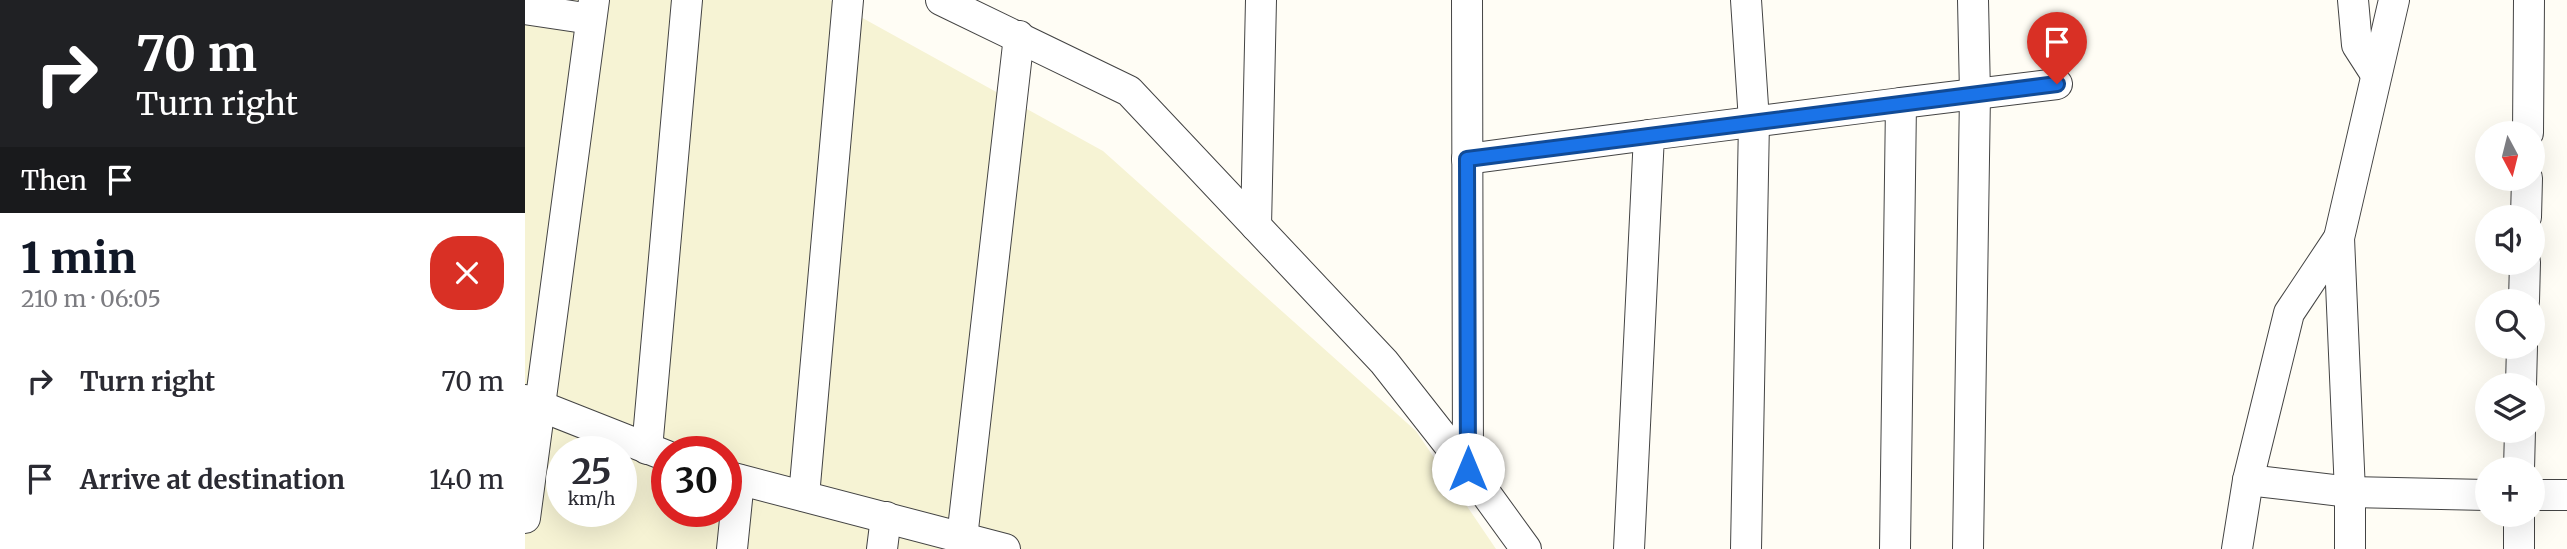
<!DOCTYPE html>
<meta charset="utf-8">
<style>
:root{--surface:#fff;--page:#f7f7f7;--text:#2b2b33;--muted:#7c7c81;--accent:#111827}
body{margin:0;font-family:Merriweather,serif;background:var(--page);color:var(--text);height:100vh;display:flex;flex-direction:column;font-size:26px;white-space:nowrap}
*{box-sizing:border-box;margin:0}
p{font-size:23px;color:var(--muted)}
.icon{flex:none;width:38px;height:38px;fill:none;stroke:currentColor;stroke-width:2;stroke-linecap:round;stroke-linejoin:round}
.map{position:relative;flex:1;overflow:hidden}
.side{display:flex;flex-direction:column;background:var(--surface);width:525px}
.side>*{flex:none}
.hud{background:#202124;color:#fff;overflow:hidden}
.needle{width:46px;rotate:173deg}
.fabs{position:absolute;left:1950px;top:121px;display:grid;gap:14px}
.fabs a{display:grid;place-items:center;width:70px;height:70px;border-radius:50%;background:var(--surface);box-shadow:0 7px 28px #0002;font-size:35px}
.speed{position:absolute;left:21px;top:436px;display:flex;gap:14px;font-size:35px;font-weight:700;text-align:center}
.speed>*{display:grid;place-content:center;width:91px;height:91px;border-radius:50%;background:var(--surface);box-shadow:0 7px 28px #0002;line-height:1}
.speed small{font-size:18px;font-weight:400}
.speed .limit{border:10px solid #d22;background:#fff;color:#111}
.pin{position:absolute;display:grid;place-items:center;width:60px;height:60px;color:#fff;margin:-72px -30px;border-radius:50% 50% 50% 0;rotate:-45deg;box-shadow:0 0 7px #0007}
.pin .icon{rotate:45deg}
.me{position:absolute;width:77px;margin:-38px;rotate:0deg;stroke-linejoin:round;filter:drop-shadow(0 0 5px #0008)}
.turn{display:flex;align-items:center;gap:24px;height:147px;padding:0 21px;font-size:32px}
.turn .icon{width:91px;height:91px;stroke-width:2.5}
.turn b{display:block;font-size:49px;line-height:60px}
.then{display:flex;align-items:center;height:66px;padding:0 21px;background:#0003;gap:14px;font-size:26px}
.round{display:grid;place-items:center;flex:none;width:74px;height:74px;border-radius:28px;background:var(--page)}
.headline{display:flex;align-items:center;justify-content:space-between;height:119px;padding:0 21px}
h1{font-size:42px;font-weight:800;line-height:52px;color:var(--accent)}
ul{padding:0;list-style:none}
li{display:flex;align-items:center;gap:21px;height:98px;padding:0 21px}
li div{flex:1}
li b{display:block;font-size:26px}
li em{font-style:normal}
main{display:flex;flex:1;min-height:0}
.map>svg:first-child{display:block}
.farmland{fill:#f6f3d4;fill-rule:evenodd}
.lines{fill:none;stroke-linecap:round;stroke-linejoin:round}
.minor-casing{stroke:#444;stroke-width:32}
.minor{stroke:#fff;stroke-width:30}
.route-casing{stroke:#114b97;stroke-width:18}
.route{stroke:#1a73e8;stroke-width:12}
</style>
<main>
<section class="side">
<div class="hud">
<div class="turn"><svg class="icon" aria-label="right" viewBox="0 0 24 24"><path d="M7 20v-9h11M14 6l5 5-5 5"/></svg><div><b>70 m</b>Turn right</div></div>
<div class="then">Then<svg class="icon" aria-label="arrive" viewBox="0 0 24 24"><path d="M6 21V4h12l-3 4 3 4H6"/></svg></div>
</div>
<div class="headline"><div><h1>1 min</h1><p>210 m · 06:05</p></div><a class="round" style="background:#d93025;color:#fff"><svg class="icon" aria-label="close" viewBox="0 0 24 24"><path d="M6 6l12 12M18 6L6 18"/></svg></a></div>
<ul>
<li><svg class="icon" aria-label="right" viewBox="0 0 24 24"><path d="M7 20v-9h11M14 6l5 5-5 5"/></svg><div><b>Turn right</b></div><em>70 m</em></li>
<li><svg class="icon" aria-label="arrive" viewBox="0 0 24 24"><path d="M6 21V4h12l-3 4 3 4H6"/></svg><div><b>Arrive at destination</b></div><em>140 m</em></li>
</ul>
</section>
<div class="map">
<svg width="2042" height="549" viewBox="0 0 2042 549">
<rect width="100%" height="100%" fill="#fffdf5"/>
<!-- farmland -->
<path class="farmland" d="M0 0H305L578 151 891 431 971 549H0ZM37 452H96V511H37ZM142 452H201V511H142Z"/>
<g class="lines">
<!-- minor casing -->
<g class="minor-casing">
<g id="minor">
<polyline points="416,0 604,91 859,362 943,469 1001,549"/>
<polyline points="942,0 943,469"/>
<polyline points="1828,0 1832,45 1850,73"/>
<polyline points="0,9 66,19"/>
<polyline points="1376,103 1532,84"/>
<polyline points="2003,133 2004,0"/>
<polyline points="942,159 1124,135"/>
<polyline points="2001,217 2002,178"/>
<polyline points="731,226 736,0"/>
<polyline points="1999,301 2000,262"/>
<polyline points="1996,385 1997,346"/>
<polyline points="0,400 142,456"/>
<polyline points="122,449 162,0"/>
<polyline points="1994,469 1995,430"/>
<polyline points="201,476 480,549"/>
<polyline points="1723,480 1825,492 1962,495"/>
<polyline points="2007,495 2042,495"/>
<polyline points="279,496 323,0"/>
<polyline points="1994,514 1994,549"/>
<polyline points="0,518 69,0"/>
<polyline points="437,538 494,36"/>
<polyline points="207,549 214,480"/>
<polyline points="357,549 361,517"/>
<polyline points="1104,549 1124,135 1376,103 1370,549"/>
<polyline points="1221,549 1229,121 1221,0"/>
<polyline points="1443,549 1450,94 1448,0"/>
<polyline points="1712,549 1723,480 1764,313 1814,238"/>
<polyline points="1825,549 1825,492 1814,238 1869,0"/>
</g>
</g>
<!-- minor -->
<use href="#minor" class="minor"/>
</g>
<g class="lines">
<!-- route casing -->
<g class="route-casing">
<polyline id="route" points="943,469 942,159 1532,84"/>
</g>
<!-- route -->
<use href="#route" class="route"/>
</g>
</svg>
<div class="fabs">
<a><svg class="needle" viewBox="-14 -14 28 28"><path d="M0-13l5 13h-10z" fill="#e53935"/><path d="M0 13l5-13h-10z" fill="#7c7c81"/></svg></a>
<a><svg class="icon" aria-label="sound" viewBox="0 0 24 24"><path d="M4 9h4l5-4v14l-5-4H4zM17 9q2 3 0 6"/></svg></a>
<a><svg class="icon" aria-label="search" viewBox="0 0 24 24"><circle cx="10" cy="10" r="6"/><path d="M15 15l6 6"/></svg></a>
<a><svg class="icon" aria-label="layers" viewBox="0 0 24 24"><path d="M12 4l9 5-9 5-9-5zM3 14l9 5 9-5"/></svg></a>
<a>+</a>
</div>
<div class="speed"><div>25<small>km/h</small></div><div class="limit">30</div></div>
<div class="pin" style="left:1532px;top:84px;background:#d93025"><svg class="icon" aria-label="arrive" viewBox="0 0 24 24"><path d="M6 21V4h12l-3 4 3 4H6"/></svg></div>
<svg class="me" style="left:943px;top:469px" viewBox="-20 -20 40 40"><circle r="19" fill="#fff"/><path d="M0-13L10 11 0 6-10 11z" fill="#1a73e8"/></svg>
</div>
</main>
